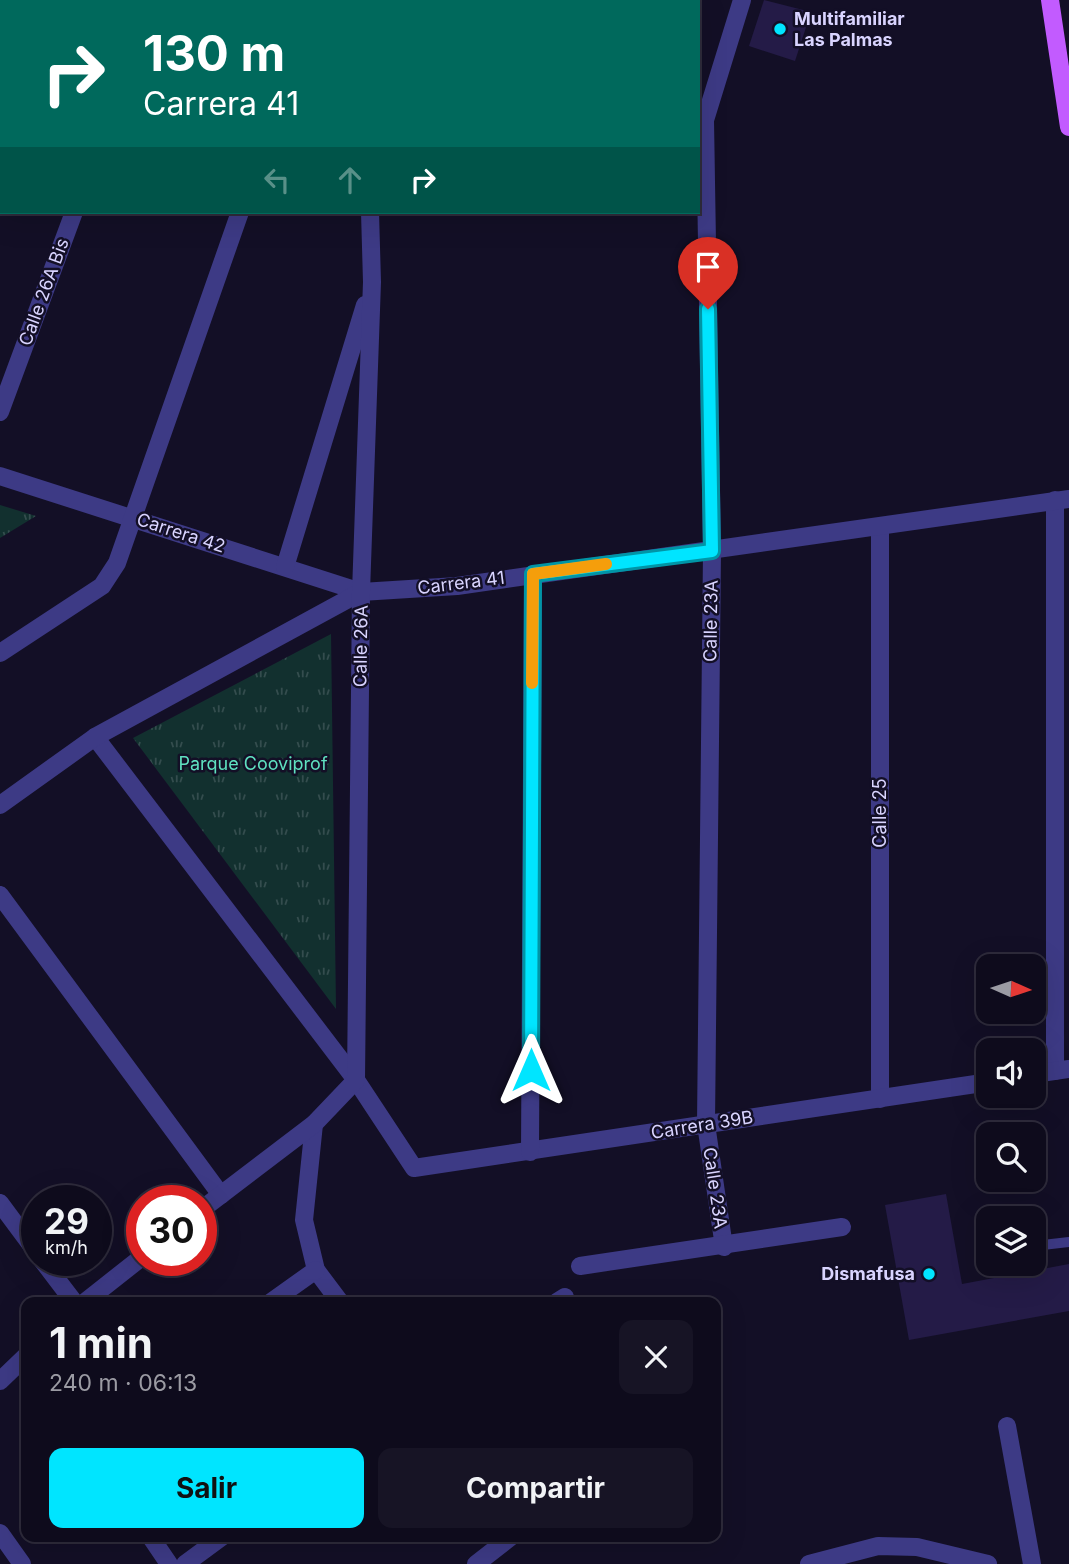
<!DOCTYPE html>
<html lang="es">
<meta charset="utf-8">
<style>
:root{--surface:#0e0b1c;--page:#171425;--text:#f1f3f6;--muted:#9b9ba3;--line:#2e2b3b;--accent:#00e5ff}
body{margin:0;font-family:Inter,sans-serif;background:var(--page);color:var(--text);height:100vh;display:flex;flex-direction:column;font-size:26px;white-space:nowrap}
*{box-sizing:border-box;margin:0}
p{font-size:23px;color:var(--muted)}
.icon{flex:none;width:38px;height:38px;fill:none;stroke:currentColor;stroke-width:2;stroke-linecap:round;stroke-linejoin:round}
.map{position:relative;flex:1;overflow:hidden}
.sheet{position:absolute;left:21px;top:1297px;width:700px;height:245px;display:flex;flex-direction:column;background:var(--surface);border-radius:14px;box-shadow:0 7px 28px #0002,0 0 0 2px var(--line)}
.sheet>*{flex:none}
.hud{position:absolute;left:0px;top:0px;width:700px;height:214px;box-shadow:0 7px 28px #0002,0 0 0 2px var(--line);background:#00695c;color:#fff;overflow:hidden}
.needle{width:46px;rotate:93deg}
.fabs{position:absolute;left:976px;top:954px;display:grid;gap:14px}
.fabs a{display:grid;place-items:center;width:70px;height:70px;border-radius:14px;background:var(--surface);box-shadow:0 7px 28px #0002,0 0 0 2px var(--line);font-size:35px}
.speed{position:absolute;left:21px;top:1185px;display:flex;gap:14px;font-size:35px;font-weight:700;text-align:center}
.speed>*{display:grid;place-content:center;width:91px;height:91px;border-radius:50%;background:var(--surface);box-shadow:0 7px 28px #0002,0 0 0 2px var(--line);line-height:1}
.speed small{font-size:18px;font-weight:400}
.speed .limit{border:10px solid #d22;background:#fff;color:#111}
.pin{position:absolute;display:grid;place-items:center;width:60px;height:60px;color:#fff;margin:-72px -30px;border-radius:50% 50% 50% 0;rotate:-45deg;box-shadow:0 0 7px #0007}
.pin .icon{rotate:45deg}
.me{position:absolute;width:77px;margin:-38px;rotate:0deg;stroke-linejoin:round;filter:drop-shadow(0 0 5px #0008)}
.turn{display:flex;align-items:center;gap:24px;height:147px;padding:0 28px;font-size:32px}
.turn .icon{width:91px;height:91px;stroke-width:2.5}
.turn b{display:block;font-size:49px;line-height:60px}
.lanes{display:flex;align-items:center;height:66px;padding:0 28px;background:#0003;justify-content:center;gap:35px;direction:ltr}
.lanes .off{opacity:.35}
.round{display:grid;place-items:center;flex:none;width:74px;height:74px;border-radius:14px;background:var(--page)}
.headline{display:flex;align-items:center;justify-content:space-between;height:119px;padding:0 28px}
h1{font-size:42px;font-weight:700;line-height:52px}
.action{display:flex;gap:14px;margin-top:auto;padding:14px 28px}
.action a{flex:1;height:80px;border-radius:14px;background:var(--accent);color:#111;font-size:28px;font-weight:700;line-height:80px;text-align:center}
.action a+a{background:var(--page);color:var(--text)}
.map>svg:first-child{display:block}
.park{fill:url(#park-tufts)}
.building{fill:#241b47}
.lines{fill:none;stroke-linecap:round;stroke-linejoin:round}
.service{stroke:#3d3a85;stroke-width:10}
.minor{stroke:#3d3a85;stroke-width:18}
.primary{stroke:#c25bff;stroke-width:18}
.route-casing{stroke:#0095a6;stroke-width:18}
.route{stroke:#00e5ff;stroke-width:12}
.slow{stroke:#f59e0b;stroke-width:12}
.poi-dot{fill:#00e5ff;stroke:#130f26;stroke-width:2.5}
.labels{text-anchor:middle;stroke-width:5;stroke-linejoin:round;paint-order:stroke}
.poi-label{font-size:18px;font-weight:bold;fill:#d9d4ff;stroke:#130f26;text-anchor:start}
.street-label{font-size:18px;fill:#d9d4ff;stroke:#130f26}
.park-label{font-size:18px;fill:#5fe0c0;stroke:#130f26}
</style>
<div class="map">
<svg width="1069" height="1564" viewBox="0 0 1069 1564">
<defs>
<pattern id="park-tufts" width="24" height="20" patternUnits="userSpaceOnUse" patternTransform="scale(1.75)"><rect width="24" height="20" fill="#12302f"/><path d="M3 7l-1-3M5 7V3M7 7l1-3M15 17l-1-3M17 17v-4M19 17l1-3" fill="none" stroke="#344d4e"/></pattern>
</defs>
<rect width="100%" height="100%" fill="#130f26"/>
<!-- park -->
<g class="park">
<polygon points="0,505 36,516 0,538"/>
<polygon points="331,634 336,1009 133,738"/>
</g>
<!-- building -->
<g class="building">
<polygon points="764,0 811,12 795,61 749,46"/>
<polygon points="946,1194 962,1284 1069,1264 1069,1311 909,1340 885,1205"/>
</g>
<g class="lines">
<!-- service -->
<g class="service">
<polyline points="1034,1246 1069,1242"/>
<polyline points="981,1253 989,1252"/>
</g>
<!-- minor -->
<g class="minor">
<polyline points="406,2 406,0"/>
<polyline points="577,2 577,0"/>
<polyline points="0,16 2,17"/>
<polyline points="0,412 74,212"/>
<polyline points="0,476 361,592"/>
<polyline points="1055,500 1055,1071"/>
<polyline points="880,527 880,1099"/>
<polyline points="285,567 365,305"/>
<polyline points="0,653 102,586 117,563 240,212"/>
<polyline points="95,737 356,1080 414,1168 989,1082"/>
<polyline points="0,805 95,737 361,592 457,586 1069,499"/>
<polyline points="0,895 221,1195"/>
<polyline points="1034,1074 1069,1069"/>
<polyline points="314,1124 304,1220 316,1270 340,1302"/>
<polyline points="530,1152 533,574"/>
<polyline points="0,1203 37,1253"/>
<polyline points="201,1210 314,1124 356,1080 361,592 372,282 370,212"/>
<polyline points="724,1247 706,1124 712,551 705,120 742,0"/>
<polyline points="42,1260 74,1302"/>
<polyline points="580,1266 842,1227"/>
<polyline points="85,1302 142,1257"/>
<polyline points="271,1302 316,1270"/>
<polyline points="557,1302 565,1297"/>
<polyline points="0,1381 26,1356"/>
<polyline points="1007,1426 1032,1564"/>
<polyline points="0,1533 22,1564"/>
<polyline points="150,1536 169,1564"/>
<polyline points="185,1564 223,1536"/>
<polyline points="476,1564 512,1536"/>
<polyline points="809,1564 878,1546 917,1547 988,1564"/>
</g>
<!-- primary -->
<polyline class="primary" points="1050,0 1069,127"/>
</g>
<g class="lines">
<!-- route casing -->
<g class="route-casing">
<polyline id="route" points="531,1070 533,574 712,551 708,309"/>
</g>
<!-- route -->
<use href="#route" class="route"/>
<!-- slow -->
<polyline class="slow" points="532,683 533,574 606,564"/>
</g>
<!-- markers -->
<g class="poi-dot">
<circle cx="780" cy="29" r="7"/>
<circle cx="929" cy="1274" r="7"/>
</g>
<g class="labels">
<!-- poi labels -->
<g class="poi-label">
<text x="794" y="25">Multifamiliar<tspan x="794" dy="21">Las Palmas</tspan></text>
<text x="915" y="1280" text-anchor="end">Dismafusa</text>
</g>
<!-- street labels -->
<g class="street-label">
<text transform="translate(44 292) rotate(-70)" y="6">Calle 26A Bis</text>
<text transform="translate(181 533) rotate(18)" y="6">Carrera 42</text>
<text transform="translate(461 583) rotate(-7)" y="6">Carrera 41</text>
<text transform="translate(711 621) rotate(-89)" y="6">Calle 23A</text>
<text transform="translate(361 646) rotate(-89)" y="6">Calle 26A</text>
<text transform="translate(880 813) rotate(-90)" y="6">Calle 25</text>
<text transform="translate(702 1125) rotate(-9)" y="6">Carrera 39B</text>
<text transform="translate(715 1188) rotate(82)" y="6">Calle 23A</text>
</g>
<!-- park labels -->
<g class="park-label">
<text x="253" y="770">Parque Cooviprof</text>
</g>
</g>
</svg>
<div class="fabs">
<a><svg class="needle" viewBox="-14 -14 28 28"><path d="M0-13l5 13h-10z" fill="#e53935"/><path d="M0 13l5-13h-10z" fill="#9b9ba3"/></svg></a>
<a><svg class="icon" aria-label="sound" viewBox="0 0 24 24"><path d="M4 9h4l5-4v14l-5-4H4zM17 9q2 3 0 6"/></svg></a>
<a><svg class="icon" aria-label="search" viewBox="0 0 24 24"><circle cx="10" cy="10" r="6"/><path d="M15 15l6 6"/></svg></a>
<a><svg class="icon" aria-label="layers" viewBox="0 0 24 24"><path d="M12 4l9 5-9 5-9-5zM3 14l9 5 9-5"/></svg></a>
</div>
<div class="speed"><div>29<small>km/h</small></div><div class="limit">30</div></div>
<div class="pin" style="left:708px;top:309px;background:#d93025"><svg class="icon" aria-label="arrive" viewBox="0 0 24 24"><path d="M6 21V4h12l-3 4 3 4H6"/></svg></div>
<svg class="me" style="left:531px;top:1070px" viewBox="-20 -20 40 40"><path d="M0-17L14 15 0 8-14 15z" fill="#00e5ff" stroke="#fff" stroke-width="4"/></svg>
<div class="hud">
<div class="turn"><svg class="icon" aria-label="right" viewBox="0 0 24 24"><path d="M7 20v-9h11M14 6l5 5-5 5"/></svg><div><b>130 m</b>Carrera 41</div></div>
<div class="lanes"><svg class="icon off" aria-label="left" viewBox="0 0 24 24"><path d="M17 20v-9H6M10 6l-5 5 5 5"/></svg><svg class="icon off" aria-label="ahead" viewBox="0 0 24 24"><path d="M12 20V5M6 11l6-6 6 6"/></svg><svg class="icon" aria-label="right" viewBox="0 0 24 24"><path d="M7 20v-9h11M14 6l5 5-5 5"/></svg></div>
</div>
<section class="sheet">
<div class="headline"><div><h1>1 min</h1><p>240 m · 06:13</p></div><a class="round"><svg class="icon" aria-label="close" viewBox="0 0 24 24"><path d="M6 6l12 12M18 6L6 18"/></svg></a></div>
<div class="action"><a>Salir</a><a>Compartir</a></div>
</section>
</div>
